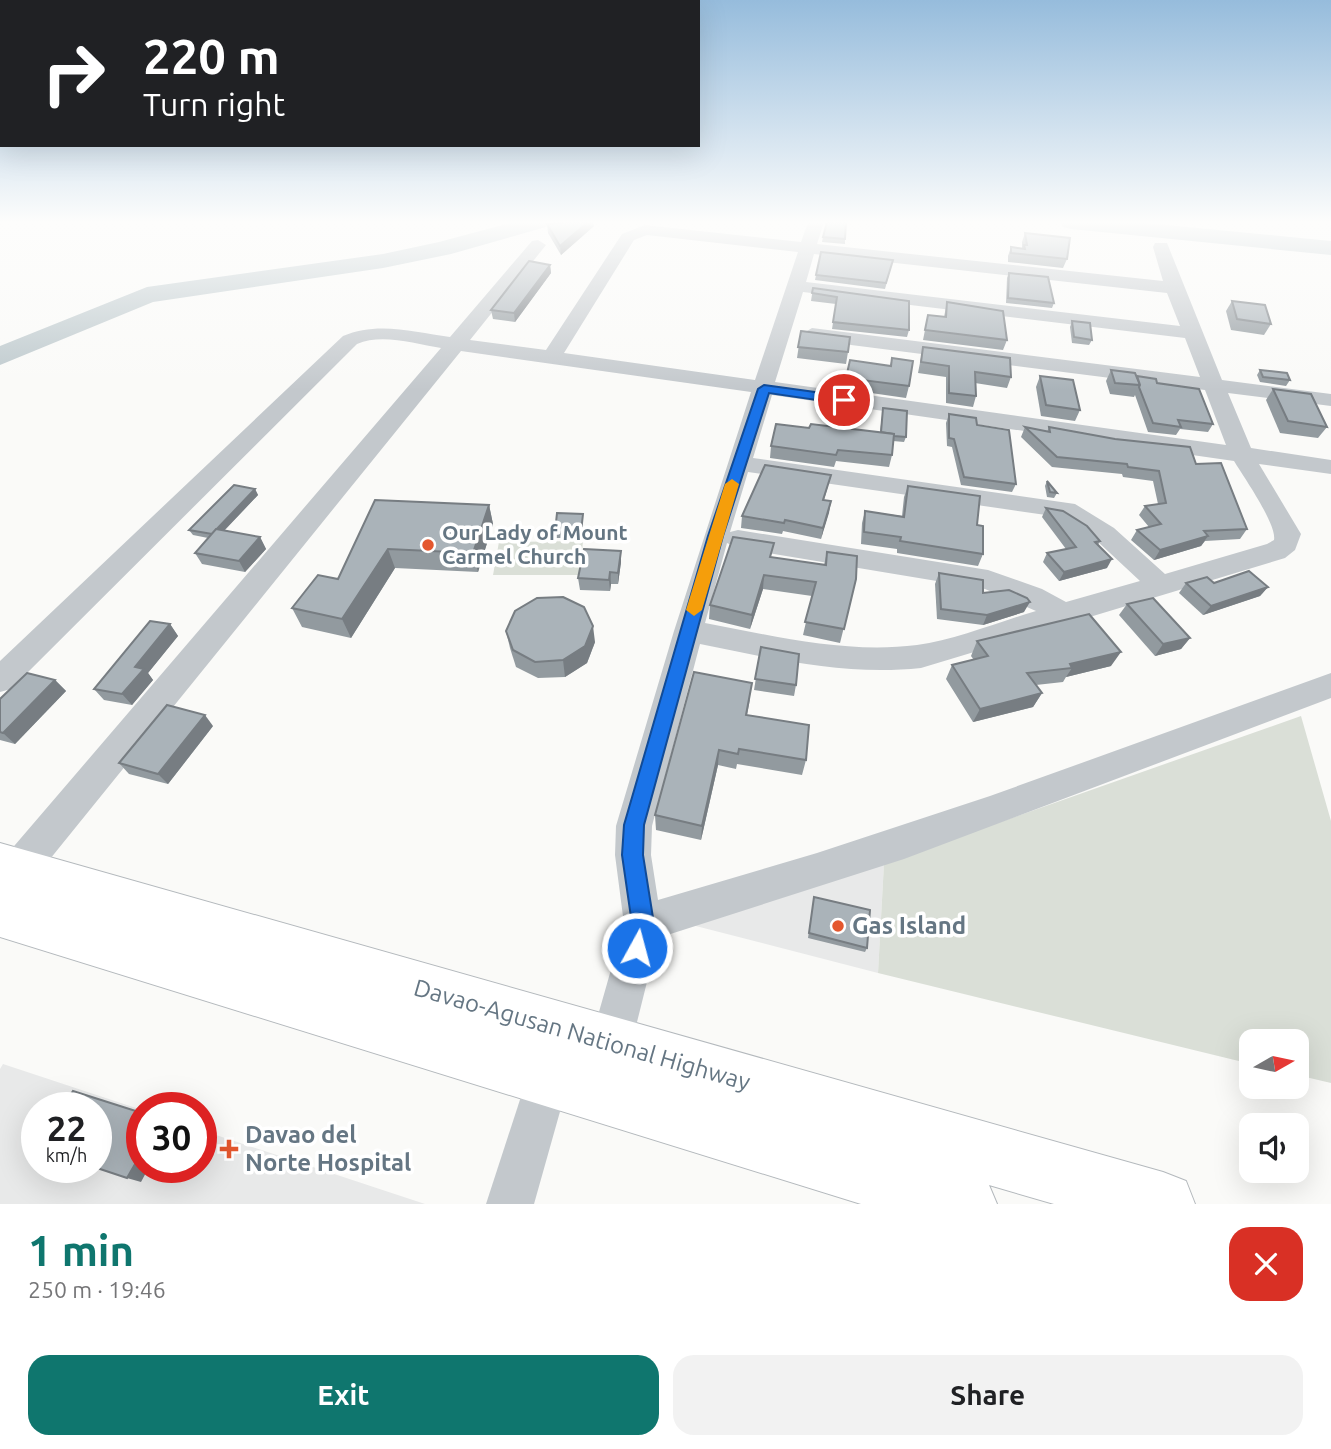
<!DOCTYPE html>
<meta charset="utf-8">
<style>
:root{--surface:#fff;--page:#f2f2f2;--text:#202124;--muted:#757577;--accent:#0f766e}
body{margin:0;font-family:Ubuntu,sans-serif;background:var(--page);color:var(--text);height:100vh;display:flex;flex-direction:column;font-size:26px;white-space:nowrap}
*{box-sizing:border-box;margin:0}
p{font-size:23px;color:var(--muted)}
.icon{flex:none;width:38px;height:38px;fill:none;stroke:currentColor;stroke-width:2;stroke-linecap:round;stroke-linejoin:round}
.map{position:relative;height:1204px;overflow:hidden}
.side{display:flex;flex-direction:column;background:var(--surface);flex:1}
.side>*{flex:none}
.top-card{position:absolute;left:0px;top:0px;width:700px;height:147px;box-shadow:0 7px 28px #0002;background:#202124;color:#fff;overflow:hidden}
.needle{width:46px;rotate:81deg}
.buttons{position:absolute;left:1239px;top:1029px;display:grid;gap:14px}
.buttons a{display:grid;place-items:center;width:70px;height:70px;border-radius:14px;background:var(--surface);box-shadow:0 7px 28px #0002;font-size:35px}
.speed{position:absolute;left:21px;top:1092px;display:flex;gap:14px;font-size:35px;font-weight:700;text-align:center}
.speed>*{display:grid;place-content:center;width:91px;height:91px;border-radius:50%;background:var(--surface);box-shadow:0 7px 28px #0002;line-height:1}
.speed small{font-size:18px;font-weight:400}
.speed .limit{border:10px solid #d22;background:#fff;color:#111}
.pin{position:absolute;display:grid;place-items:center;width:60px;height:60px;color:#fff;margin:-30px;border:4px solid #fff;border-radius:50%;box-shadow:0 2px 7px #0007}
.me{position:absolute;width:77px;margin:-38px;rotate:7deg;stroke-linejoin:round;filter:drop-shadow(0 0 5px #0008)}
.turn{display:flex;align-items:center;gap:24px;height:147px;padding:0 28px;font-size:32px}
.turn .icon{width:91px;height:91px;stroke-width:2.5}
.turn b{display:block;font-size:49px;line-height:60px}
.round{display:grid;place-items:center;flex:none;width:74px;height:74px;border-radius:21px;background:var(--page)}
.headline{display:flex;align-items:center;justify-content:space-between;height:119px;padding:0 28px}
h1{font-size:42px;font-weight:600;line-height:52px;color:var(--accent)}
.primary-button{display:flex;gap:14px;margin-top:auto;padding:14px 28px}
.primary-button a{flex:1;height:80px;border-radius:21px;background:var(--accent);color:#fff;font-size:28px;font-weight:600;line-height:80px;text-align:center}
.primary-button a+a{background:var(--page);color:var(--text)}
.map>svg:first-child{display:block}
.built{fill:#e8e9e9;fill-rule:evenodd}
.green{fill:#dadfd7}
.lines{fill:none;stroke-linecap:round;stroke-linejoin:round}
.river{fill:#bbc7cb;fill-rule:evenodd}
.highway-casing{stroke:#b4b9bd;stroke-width:2}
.street{fill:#c3c8cc;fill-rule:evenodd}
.highway{fill:#fff;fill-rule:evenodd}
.wall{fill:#929a9f}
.shaded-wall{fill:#777d82}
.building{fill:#aab3b9;stroke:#777d82;stroke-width:2}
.route{fill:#1a73e8;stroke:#114b97;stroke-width:2}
.slow{fill:#f59e0b}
.poi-dot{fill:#e4572e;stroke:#fff;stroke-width:2.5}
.labels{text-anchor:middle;stroke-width:7;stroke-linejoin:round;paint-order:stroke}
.poi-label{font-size:21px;font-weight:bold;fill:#657683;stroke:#fff;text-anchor:start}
.near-poi-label{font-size:24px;font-weight:bold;fill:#657683;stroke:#fff;text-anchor:start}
.near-street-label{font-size:24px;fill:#657683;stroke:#fff}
</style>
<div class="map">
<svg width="1331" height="1204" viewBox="0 0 1331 1204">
<rect width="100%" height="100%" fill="#fafaf8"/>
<!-- built -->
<g class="built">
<polygon points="884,863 878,973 688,924"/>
<path d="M3 1064 142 1110V1167H201V1130L425 1204H0V1069ZM37 1108H96V1167H37Z"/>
</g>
<!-- green -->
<g class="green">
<polygon points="583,541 580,575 493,575 499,542"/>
<polygon points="1301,716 1331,821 1331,1083 1297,1075 1297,1041 1251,1041 1251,1064 878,973 884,863"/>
</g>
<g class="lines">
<!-- river -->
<g class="river">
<polygon points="514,222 549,222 546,227 451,254 383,268 153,302 0,365 0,346 147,287 383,254 439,242"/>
<polygon points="1060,222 1136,222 1331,241 1331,255 1071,229 1063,227"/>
</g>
<!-- highway casing -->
<g class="highway-casing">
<polygon id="highway" points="0,843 1163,1172 1186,1181 1195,1204 1054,1204 989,1185 997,1204 861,1204 0,937"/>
</g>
<!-- street -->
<g class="street">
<path d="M808 222H824L817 244 1163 281 1153 247 1155 243H1167L1222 380 1331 394V406L1228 393 1251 448 1331 460V474L1259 464 1301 534 1295 550 1285 558 921 668C845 676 774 659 700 644L652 826 651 855 658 900 817 853 990 796 1331 673V698L904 859 658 938 629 1054 623 1069 608 1075 593 1069 587 1054 624 924 615 855 616 826 674 631 751 392 461 351 29 885 16 890 3 885 0 867 3 859 441 348C415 344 382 333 357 344L11 689 0 692V661L343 336C377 321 415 332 450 337L532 241 538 240 546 245 470 340 546 350 622 234 645 225 801 242ZM647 235 798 252 755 380 564 353 634 240ZM814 254 1167 293 1180 326 806 282ZM803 292 1185 338 1200 377 812 328 802 334 812 340 1205 390 1226 445 775 382ZM772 395 1234 461C1243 476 1277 524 1274 540L1267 544 1165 574 1114 528 1075 504 753 458ZM748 472 1060 517 1096 540 1140 581 1066 602 1042 589 988 570 738 530 730 532ZM727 543 738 548 985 589 1036 611C998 622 955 640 917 645 846 654 775 636 705 623Z"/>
<polygon points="551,1048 566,1054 572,1069 534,1204 486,1204 530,1069 536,1054"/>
</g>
<!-- highway -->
<use href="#highway" class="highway"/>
</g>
<!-- wall -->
<g class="wall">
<polygon points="547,224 594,226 561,255 548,233"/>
<polygon points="1025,233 1067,259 1063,268 1008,262 1008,256 1011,247 1022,249 1022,242"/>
<polygon points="823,237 845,239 845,244 822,242"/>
<polygon points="821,252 893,260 885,289 815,280"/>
<polygon points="550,265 551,273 515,322 493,319 491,310"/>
<polygon points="1009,273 1054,303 1052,308 1006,303 1007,278"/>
<polygon points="813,288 909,301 909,330 907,337 832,329 836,304 811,301"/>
<polygon points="1232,301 1271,324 1264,335 1231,330 1226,311"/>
<polygon points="947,302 1007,340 1003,350 923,340 928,315 944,317"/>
<polygon points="1072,321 1092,340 1089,345 1072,343 1070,327"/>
<polygon points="801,331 848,352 846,364 797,358"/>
<polygon points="923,347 1011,377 1007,388 975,383 976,396 973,407 946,403 946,377 918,373"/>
<polygon points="892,358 909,386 906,398 843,389 850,360 890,366"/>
<polygon points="1111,370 1157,383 1213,424 1208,432 1180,429 1176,435 1148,432 1135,395 1134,397 1110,394 1106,381"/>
<polygon points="1260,370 1290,380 1286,386 1260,382 1257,375"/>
<polygon points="1040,376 1080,410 1075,421 1041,416 1036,387"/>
<polygon points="1273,389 1327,427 1318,438 1280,433 1266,400"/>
<polygon points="883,408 906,437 904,442 893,441 892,455 889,467 836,461 834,467 770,458 771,446 809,428 880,432"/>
<polygon points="949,414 977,425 1016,484 1012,492 961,485 952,447 947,446 946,423"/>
<polygon points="1025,427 1047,432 1049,427 1196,464 1247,529 1240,539 1205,541 1201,546 1154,560 1131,540 1137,530 1149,527 1139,515 1145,506 1158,504 1153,481 1123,477 1122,474 1052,467 1021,437"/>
<polygon points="1047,481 1057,493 1054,498 1047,497 1045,486"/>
<polygon points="828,486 824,500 831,501 821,539 783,531 782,534 741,528 742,516"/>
<polygon points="908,486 977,525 983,554 978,566 897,553 897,549 861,544 862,523 865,511 902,516 904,497"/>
<polygon points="255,489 258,495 224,531 260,537 266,549 245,572 202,564 195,553 208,538 193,535 189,530"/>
<polygon points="375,500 489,505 493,524 478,572 395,568 351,638 302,627 292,608 338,579"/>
<polygon points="1046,508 1100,541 1098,545 1107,568 1059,581 1043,562 1047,553 1066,549 1042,517"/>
<polygon points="583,514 583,519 581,538 555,538 555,532"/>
<polygon points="827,552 856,579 840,643 803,635 812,596 763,589 750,629 709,619 710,605 772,557 824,565"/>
<polygon points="621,562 618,584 611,584 610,591 580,590 578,578"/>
<polygon points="939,573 983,593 1024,612 983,625 937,619 935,584"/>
<polygon points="1186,583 1214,583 1268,587 1260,596 1203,615 1179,593"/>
<polygon points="1127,604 1190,638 1181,649 1155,656 1119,615"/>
<polygon points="170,624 178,636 148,673 153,680 132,705 104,700 94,689"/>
<polygon points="506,631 595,642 587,663 565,677 538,678 516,667 510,648"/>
<polygon points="977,641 1111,666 1066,677 1063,682 1036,685 1042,693 1033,707 973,722 946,679 952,665 974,660 971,656"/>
<polygon points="761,647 796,685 794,696 754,690"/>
<polygon points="55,680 66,691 15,744 0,740 0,699"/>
<polygon points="750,699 747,715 806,760 802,775 737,764 736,769 718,765 701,840 656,830 655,815"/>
<polygon points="213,726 168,784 129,774 119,763"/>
<polygon points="814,897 867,948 865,952 808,938"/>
</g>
<!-- shaded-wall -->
<g class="shaded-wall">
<polygon points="588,222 593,222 594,226 561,255 560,246"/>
<polygon points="550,265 551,273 515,322 514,313"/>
<polygon points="255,489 258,495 215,540 212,534"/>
<polygon points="831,501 829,513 821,539 823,528"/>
<polygon points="489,505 493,524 478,572 473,553"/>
<polygon points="1208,536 1201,546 1154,560 1160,550"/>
<polygon points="260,537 266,549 245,572 239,561"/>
<polygon points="388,549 395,568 351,638 342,619"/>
<polygon points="621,551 621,562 618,584 618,573"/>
<polygon points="1112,559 1107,568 1059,581 1064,572"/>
<polygon points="610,572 611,584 610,591 609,580"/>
<polygon points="764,575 763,589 750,629 752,615"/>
<polygon points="1268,587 1260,596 1203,615 1211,606"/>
<polygon points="1030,602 1024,612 983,625 987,615"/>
<polygon points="170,624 178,636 148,673 153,680 132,705 122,694 135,667"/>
<polygon points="593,626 595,642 587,663 565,677 563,660"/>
<polygon points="1190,638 1181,649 1155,656 1163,644"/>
<polygon points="1121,652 1111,666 1066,677 1072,668 1070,664"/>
<polygon points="55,680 66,691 15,744 3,733"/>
<polygon points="1042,693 1033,707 973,722 980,709"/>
<polygon points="205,715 213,726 168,784 158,774"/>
<polygon points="719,750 718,765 701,840 702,826"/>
<polygon points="142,1152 142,1167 149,1167 141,1182 127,1178"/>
</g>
<!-- building -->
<g class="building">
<polygon points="566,222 588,222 560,246 547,224"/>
<polygon points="827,222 846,222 845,239 823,237"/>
<polygon points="1025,233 1070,238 1067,259 1011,253 1011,247 1025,249 1024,245 1027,245"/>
<polygon points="821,252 893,260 886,283 816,275"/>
<polygon points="529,261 550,265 514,313 491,310"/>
<polygon points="1009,273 1048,277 1054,303 1008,298"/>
<polygon points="813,288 909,301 909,330 833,322 837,297 812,293"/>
<polygon points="1232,301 1265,305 1271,324 1237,319"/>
<polygon points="947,302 1003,311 1007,340 925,330 928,315 946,317"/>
<polygon points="1072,321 1090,323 1092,340 1074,337"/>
<polygon points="801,331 850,337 848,352 798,347"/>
<polygon points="923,347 1010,358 1011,377 975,372 976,396 949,393 949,366 921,362"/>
<polygon points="892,358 913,361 909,386 846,378 850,360 891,366"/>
<polygon points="1111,370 1135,373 1140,385 1115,383"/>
<polygon points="1260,370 1287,373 1290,380 1263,377"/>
<polygon points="1040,376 1073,380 1080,410 1046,405"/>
<polygon points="1137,376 1156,379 1157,383 1199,389 1213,424 1178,420 1181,427 1153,423 1139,387 1140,385"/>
<polygon points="1273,389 1311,394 1327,427 1288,421"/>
<polygon points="883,408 907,411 906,437 894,436 894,434 881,432"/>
<polygon points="949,414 976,418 977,425 1009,430 1016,484 964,477 954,439 949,438"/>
<polygon points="776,424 809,428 811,424 894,434 892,455 838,450 836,455 771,446"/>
<polygon points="1025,427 1050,432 1049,427 1115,439 1190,447 1196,464 1221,463 1247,529 1204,531 1208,536 1160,550 1137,530 1161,524 1145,506 1166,503 1159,471 1128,467 1127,464 1057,457"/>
<polygon points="765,465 831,475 823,500 831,501 823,528 785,520 784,523 742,516"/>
<polygon points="1047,481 1057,493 1050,492"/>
<polygon points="234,485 255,489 212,534 189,530"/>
<polygon points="908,486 980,496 977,525 983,526 983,554 900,541 901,537 864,532 865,511 904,517"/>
<polygon points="375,500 489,505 473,553 388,549 342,619 292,608 318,575 338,579"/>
<polygon points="1046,508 1063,511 1087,526 1100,541 1095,542 1112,559 1064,572 1047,553 1076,547"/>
<polygon points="557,513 583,514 581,532 555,532"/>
<polygon points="216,529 260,537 239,561 195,553"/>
<polygon points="733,537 774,543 770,557 826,565 827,552 857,556 856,579 844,629 805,622 816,582 764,575 752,615 710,605"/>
<polygon points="584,549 621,551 618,573 610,572 609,580 578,578"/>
<polygon points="1249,571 1268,587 1211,606 1186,583 1207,577 1214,583"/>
<polygon points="939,573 983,580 983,593 1009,590 1027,598 1030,602 987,615 941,609"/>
<polygon points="563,597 584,607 593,626 585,646 563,660 535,662 513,650 506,631 515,611 537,598"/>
<polygon points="1153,598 1190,638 1163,644 1127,604"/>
<polygon points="1089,614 1121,652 1070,664 1072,668 1027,673 1042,693 980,709 952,665 988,656 977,641"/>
<polygon points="150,621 170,624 135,667 144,669 122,694 94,689"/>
<polygon points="761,647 799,654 796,685 755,679"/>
<polygon points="694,672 752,683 746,715 809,725 806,760 739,749 738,754 719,750 702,826 655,815"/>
<polygon points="27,673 55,680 3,733 0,732 0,699"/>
<polygon points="167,705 205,715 158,774 119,763"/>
<polygon points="814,897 870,910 867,948 809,933"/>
<polygon points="73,1091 142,1113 142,1152 127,1178 94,1167 96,1167 96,1108 62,1108"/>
</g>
<!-- sky -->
<linearGradient id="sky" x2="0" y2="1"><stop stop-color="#96bcdc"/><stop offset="0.57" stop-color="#fdfdfc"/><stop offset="1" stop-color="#fdfdfc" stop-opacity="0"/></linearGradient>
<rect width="1331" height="390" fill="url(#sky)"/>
<!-- route -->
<polygon class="route" points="764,385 844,396 850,400 844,404 769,393 723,536 644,825 643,855 654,924 644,955 637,959 629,955 626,948 632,924 622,855 624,825 708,536 758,389"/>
<!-- slow -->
<polygon class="slow" points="732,479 739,484 702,610 694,616 686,610 725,484"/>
<!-- markers -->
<g class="poi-dot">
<circle cx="428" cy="545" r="7"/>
<circle cx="838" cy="926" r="7"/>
<path d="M225.5 1138.5h7v7h7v7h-7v7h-7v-7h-7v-7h7z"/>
</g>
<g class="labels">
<!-- poi labels -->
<g class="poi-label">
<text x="442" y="540">Our Lady of Mount<tspan x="442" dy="24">Carmel Church</tspan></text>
</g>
<!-- near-poi labels -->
<g class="near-poi-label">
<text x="852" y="934">Gas Island</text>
<text x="245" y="1143">Davao del<tspan x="245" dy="28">Norte Hospital</tspan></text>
</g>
<!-- near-street labels -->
<g class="near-street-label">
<text transform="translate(582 1035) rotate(16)" y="8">Davao-Agusan National Highway</text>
</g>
</g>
</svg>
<div class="buttons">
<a><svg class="needle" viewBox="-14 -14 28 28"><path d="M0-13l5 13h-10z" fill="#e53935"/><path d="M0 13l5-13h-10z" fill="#757577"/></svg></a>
<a><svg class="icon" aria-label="sound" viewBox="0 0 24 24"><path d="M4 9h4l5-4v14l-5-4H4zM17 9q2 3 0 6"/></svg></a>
</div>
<div class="speed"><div>22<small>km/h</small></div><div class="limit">30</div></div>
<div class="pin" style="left:844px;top:400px;background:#d93025"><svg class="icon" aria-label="arrive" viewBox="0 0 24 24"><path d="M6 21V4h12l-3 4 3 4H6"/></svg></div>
<svg class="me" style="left:637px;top:948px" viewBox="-20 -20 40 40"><circle r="17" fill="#1a73e8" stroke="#fff" stroke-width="3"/><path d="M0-11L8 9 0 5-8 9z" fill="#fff"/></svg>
<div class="top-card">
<div class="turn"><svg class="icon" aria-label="right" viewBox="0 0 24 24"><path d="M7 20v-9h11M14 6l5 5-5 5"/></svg><div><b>220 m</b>Turn right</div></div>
</div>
</div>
<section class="side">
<div class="headline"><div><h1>1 min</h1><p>250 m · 19:46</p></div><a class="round" style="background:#d93025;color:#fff"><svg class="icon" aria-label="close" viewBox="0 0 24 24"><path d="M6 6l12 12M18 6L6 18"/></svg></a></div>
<div class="primary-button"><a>Exit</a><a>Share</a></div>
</section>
